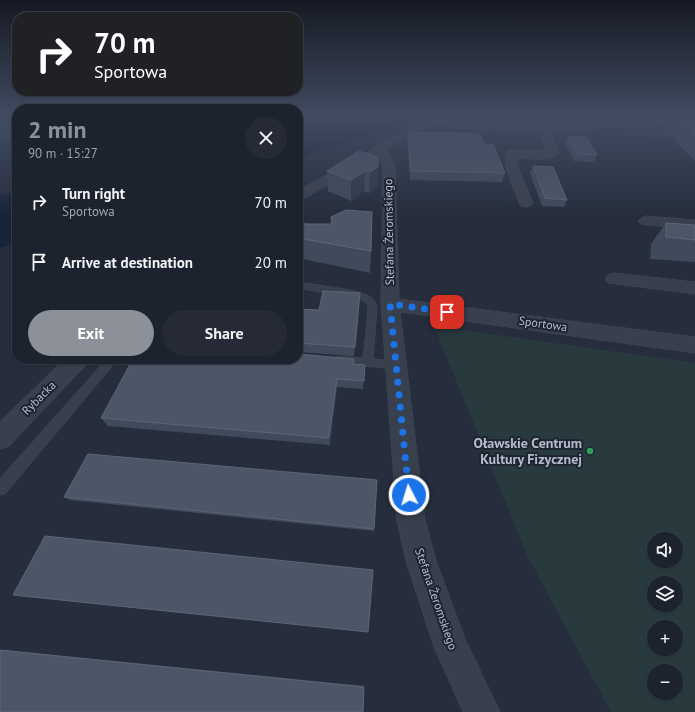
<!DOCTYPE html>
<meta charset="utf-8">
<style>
:root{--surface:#1c222e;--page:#252a36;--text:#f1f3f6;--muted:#a0a4aa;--line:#3a3f4a;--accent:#8c9099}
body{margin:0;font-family:"PT Sans",sans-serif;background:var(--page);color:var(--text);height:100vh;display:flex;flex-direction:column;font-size:15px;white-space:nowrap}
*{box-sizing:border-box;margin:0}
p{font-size:13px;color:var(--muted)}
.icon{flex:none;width:22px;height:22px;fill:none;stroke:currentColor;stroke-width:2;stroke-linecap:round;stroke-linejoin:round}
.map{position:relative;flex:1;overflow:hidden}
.sheet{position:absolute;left:12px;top:104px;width:291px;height:260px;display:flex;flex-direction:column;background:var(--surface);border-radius:16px;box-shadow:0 1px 3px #0004,0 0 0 1px var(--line)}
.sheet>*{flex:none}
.guide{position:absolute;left:12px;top:12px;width:291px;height:84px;border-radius:16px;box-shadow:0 1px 3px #0004,0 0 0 1px var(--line);background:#202124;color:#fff;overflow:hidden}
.controls{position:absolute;left:647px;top:532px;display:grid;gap:8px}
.controls a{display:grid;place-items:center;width:36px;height:36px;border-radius:50%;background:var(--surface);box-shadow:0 1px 3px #0004,0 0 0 1px var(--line);font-size:20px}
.pin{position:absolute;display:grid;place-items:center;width:34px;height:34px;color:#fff;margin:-17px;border-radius:8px;box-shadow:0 2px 6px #0006}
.me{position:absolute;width:44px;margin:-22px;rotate:355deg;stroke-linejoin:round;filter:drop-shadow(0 0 3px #0008)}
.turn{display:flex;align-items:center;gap:14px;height:84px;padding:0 16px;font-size:18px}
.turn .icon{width:52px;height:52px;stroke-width:2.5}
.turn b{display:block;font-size:28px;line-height:34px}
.round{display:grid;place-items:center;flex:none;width:42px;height:42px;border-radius:21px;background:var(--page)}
.head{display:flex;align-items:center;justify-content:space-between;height:68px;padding:0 16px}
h1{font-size:24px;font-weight:700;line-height:30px;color:var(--accent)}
.action{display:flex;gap:8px;margin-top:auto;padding:8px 16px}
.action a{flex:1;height:46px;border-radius:24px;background:var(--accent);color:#fff;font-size:16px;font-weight:700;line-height:46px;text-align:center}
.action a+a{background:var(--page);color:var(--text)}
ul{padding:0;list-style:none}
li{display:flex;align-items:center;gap:12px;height:60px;padding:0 16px}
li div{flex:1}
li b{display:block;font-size:15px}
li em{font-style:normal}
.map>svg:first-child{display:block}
.green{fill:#283a3e;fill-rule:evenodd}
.water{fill:#19243b}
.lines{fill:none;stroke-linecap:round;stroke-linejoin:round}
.lane-casing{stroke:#434956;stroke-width:1}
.street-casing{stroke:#434956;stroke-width:1}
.lane{fill:#39404d;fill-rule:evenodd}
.street{fill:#39404d;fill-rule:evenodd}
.wall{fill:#414a5b}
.shaded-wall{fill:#31394a}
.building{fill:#4d5667;stroke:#5e6676}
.route{stroke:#1a73e8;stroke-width:7;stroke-dasharray:0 12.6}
.leisure-dot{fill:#2e9e5b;stroke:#1e2532;stroke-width:1.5}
.labels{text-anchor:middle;stroke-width:4;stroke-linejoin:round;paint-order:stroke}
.street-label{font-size:12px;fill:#b6bbc8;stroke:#1e2532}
.near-poi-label{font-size:14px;font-weight:bold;fill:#b6bbc8;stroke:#1e2532;text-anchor:end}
</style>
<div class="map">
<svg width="695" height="712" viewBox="0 0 695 712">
<rect width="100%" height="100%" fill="#262e3d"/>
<!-- green -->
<path class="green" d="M434 326 695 363V712H611L527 555ZM654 539H676V561H654ZM654 583H676V605H654ZM654 627H676V649H654ZM654 671H676V693H654Z"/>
<!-- water -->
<g class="water">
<polygon points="298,117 412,117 382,131 298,158"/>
<polygon points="17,192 17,243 0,248 0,195"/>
</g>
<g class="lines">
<!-- lane casing -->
<g class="lane-casing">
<g id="lane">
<path d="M298 282C314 285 357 289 369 296 374 299 376 303 377 308L373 359 399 362 400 365 399 368 395 369 336 363 335 360 336 357 340 356 363 358 367 323 368 304 360 299 298 288Z"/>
<polygon points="107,359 118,359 5,494 0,495 0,479"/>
</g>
</g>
<!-- street casing -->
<g class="street-casing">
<g id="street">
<path d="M434 117H447L445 120 452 121 579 127 574 117H584L593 131 587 134 550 132 559 153C551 163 529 158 517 158V165L533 203 531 206 526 207 521 206 519 203C515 191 500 162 507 151L511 150 546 151 539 132 452 127 435 124 402 139 387 149 395 167 399 299 695 337V353L400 312 425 520 436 561 465 639 500 712H463L434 647 406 561 397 520 381 304 383 167 378 155 303 199 298 200V190C313 182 369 155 376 145Z"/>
<polygon points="628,129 695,132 695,138 624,134 622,132 624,130"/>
<polygon points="17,130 17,136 0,139 0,133"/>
<polygon points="646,216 695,220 695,230 641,224 638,221 641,218"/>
<polygon points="614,273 695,282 695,294 608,283 605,279 608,275"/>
<polygon points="65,359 90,359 86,365 9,446 0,449 0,422"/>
</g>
</g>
<!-- lane -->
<use href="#lane" class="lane"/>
<!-- street -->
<use href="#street" class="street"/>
</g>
<!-- wall -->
<g class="wall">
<polygon points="653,117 695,117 695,161 673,138 679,130 665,129"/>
<polygon points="408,132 484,144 505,173 502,182 410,180 407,140"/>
<polygon points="568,137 597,155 594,162 574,161 565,144"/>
<polygon points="533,166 567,200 564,207 542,206 530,173"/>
<polygon points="378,167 377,187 369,193 364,191 351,201 328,191 327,171"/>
<polygon points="298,220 371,251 370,273 298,258"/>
<polygon points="666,223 695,225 695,262 650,259 651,244"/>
<polygon points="360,293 354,356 298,352 298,309 319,310"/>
<polygon points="354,359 353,364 365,365 363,389 337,387 330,445 108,426 101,418"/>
<polygon points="64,497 374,529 374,531 69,500"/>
<polygon points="13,595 368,632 19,596"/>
<polygon points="0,650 364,686 364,687 0,712"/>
</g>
<!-- shaded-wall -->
<g class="shaded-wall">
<polygon points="378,167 377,187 369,193 370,172"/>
<polygon points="365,171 364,191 351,201 351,180"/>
<polygon points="337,379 337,387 330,445 329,438"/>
</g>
<!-- building -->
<g class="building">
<polygon points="683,123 695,124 695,135"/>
<polygon points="408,132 480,134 484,144 493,144 505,173 411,171"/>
<polygon points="568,137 586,137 597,155 577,154"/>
<polygon points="359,151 378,157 378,167 370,172 365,171 351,180 327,171"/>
<polygon points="533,166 553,167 567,200 545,198"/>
<polygon points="346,210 372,212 371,251 298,238 298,220 305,224 332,224 331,217"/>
<polygon points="666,223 695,225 695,240 666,237"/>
<polygon points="323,291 360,293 355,347 298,343 298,309 319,310"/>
<polygon points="298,354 354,359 353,364 365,365 364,381 337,379 329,438 101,418 133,359 298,359"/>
<polygon points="88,454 377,480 374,529 64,497"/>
<polygon points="45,536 373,570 368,632 13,595"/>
<polygon points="0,650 364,687 363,712 0,712"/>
</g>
<!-- sky -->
<linearGradient id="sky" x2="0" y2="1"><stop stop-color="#151922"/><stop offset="0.54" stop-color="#414c62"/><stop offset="1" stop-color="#414c62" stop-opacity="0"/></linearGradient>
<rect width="695" height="216" fill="url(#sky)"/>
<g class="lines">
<!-- route -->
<polyline class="route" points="409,495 390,304 447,312"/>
</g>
<!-- markers -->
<circle class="leisure-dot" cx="590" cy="451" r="4"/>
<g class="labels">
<!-- street labels -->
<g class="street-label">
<text transform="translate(389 232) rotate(-91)" y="4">Stefana Żeromskiego</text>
<text transform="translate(543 324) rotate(8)" y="4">Sportowa</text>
<text transform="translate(39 398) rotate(-45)" y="4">Rybacka</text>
<text transform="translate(436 599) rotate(71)" y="4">Stefana Żeromskiego</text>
</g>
<!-- near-poi labels -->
<g class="near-poi-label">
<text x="582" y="448">Oławskie Centrum<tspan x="582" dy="16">Kultury Fizycznej</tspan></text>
</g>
</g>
</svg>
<div class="controls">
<a><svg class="icon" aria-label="sound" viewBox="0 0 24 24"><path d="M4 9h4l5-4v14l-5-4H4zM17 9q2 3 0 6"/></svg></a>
<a><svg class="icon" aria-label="layers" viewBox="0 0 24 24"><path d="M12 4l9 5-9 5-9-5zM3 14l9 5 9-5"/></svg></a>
<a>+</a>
<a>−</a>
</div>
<div class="pin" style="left:447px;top:312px;background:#d93025"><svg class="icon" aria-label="arrive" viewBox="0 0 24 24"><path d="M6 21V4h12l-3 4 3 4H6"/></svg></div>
<svg class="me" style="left:409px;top:495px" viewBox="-20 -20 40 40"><circle r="17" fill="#1a73e8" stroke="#fff" stroke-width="3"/><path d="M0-11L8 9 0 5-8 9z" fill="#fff"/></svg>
<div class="guide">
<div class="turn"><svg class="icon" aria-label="right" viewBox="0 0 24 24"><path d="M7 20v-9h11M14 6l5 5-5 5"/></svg><div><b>70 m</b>Sportowa</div></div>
</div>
<section class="sheet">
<div class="head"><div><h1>2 min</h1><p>90 m · 15:27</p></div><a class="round"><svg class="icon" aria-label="close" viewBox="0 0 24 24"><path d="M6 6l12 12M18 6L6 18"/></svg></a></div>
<ul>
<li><svg class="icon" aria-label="right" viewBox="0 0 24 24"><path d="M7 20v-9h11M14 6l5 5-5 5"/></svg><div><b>Turn right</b><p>Sportowa</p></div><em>70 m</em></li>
<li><svg class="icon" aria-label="arrive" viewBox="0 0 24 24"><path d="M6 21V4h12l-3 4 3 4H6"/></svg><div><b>Arrive at destination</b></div><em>20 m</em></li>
</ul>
<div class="action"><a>Exit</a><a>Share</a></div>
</section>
</div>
